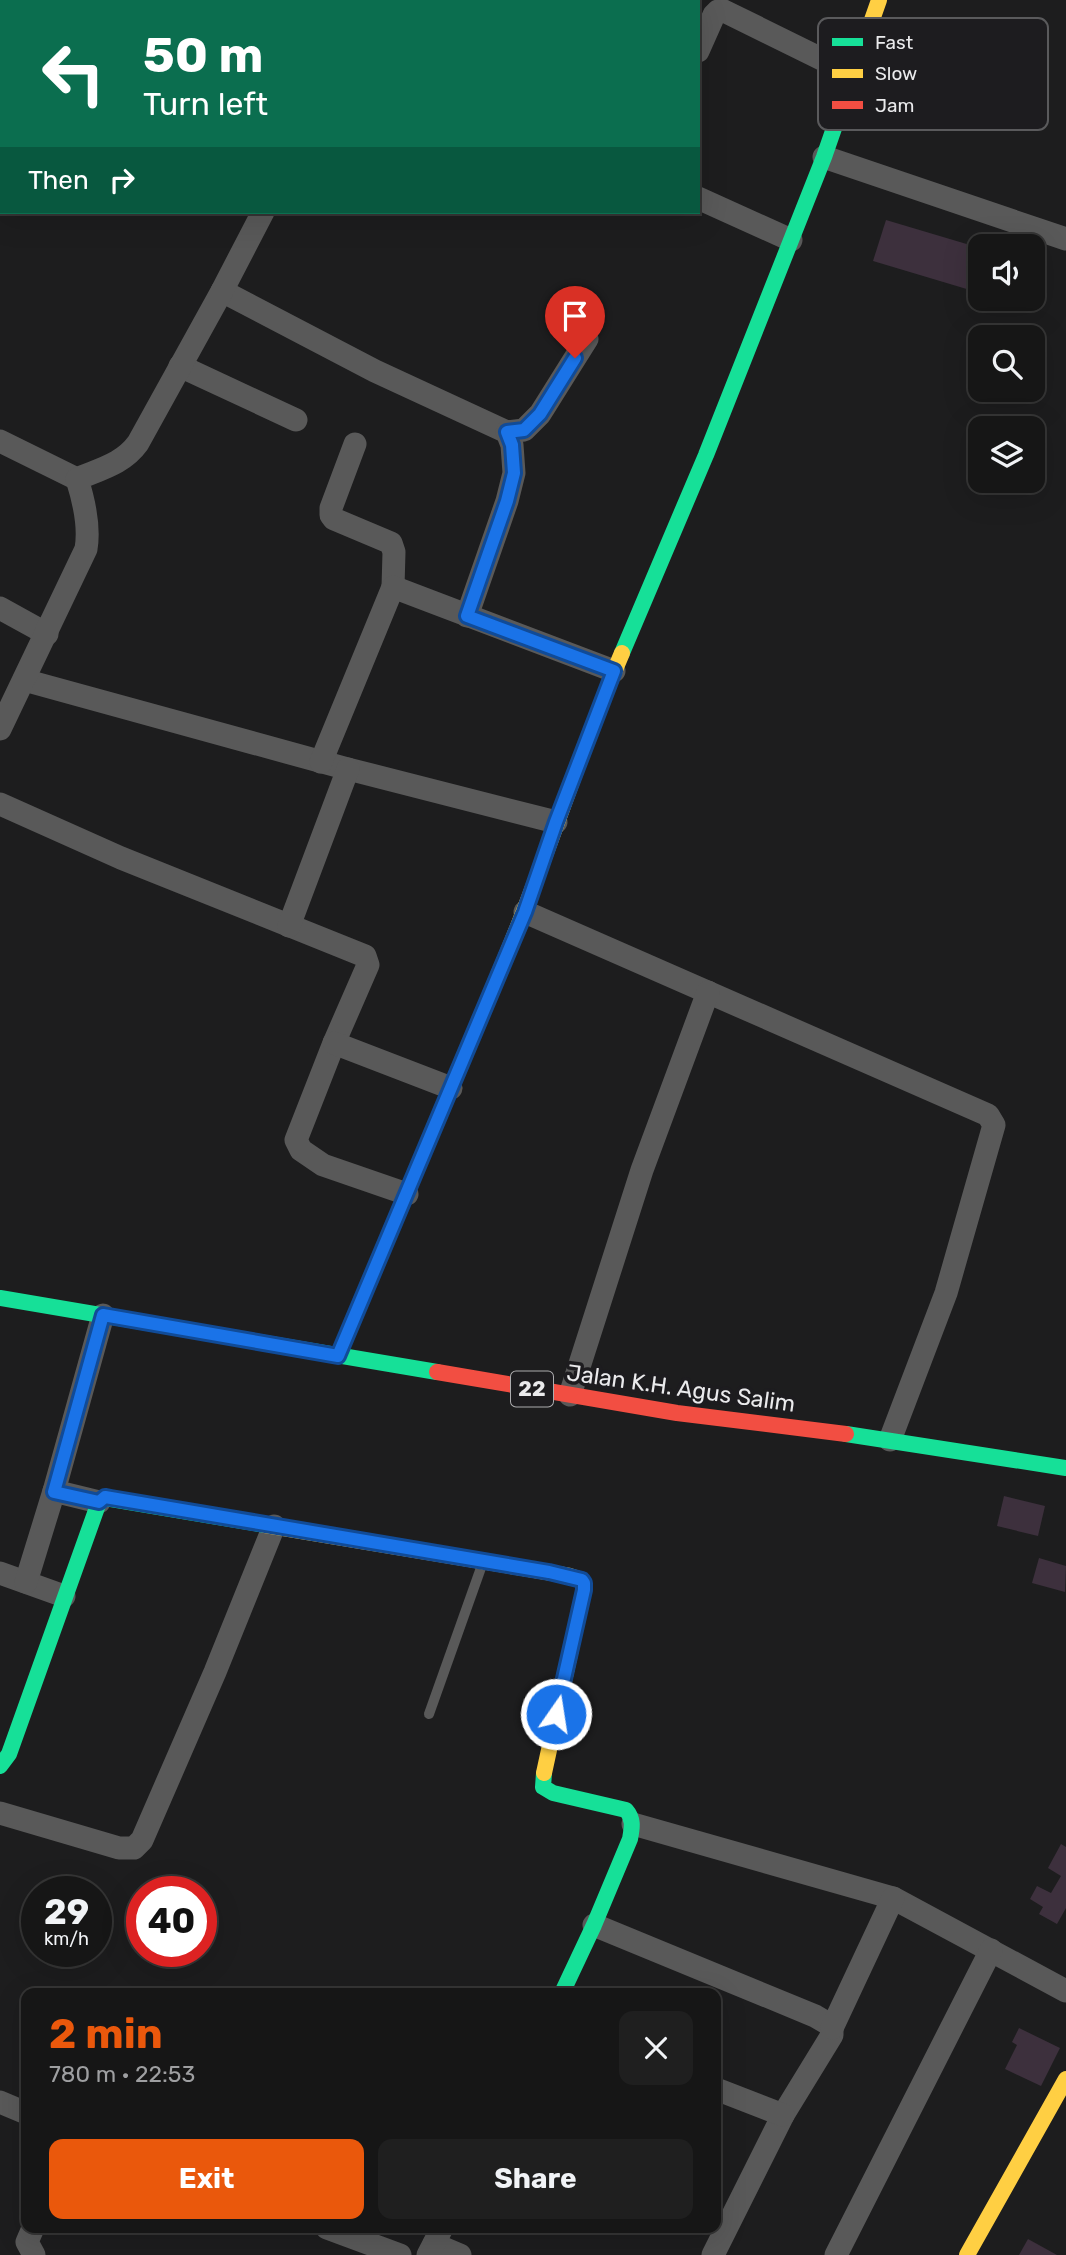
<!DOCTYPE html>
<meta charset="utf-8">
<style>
:root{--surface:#161616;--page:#1f1f1f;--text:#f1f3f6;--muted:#9e9fa1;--line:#353535;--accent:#ea580c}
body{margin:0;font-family:Rubik,sans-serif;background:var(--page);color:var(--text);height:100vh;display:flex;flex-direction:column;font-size:26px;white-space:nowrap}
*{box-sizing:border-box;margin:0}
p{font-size:23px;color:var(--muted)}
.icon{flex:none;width:38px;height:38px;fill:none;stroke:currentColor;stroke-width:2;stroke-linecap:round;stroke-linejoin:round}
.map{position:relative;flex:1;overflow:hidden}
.drawer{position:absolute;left:21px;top:1988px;width:700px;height:245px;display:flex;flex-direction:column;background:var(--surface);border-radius:14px;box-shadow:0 7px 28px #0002,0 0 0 2px var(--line)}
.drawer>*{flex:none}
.top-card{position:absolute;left:0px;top:0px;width:700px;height:214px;box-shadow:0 7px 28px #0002,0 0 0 2px var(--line);background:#0b6e4f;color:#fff;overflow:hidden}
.buttons{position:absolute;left:968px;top:234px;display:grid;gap:14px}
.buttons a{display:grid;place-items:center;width:77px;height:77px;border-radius:14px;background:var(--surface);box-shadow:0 7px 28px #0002,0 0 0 2px var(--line);font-size:35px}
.speed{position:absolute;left:21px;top:1876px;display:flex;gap:14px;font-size:35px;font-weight:700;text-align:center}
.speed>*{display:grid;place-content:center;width:91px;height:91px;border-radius:50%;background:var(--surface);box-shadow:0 7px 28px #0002,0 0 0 2px var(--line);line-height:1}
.speed small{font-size:18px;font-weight:400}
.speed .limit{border:10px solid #d22;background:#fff;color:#111}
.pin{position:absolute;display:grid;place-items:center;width:60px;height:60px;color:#fff;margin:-72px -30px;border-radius:50% 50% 50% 0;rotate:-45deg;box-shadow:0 0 7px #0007}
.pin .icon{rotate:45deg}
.me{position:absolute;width:77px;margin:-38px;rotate:13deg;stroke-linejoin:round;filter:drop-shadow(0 0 5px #0008)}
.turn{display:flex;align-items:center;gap:24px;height:147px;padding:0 28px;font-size:32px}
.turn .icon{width:91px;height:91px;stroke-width:2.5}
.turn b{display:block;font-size:49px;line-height:60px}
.then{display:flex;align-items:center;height:66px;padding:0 28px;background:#0003;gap:14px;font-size:26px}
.round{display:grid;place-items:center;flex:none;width:74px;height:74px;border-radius:14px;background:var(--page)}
.head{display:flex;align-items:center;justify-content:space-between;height:119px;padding:0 28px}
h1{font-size:42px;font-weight:700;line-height:52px;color:var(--accent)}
.cta{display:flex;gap:14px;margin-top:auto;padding:14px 28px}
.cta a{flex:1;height:80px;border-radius:14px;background:var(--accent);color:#fff;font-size:28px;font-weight:700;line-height:80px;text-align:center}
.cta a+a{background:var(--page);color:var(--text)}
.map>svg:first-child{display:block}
.building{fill:#3d303d}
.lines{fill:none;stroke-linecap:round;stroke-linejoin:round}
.lane{stroke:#595959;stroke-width:10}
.street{stroke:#595959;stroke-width:23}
.fast{stroke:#16e098;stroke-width:16}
.slow{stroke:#ffcf43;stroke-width:16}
.jam{stroke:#f24e42;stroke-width:16}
.route-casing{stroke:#114b97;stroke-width:18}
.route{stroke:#1a73e8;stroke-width:12}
.labels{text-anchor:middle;stroke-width:7;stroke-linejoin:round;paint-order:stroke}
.shield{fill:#1d1c1f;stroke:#acacae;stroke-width:2}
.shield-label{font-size:21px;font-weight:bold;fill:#eaeaec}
.street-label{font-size:23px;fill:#eaeaec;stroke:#1d1c1f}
.key{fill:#1d1c1f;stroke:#5a5a5c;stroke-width:2}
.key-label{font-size:19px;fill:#eaeaec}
</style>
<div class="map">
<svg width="1066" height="2255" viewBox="0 0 1066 2255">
<rect width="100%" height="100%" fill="#1d1d1e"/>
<!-- building -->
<g class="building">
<polygon points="886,220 980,248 980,293 873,261"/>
<polygon points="1004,1496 1045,1506 1038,1536 997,1526"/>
<polygon points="1039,1558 1066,1566 1065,1592 1032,1583"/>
<polygon points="1061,1844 1066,1847 1066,1908 1057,1924 1039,1914 1043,1907 1030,1899 1037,1886 1051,1893 1061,1876 1048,1868"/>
<polygon points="1019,2028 1060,2048 1041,2086 1005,2069 1017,2045 1012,2042"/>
<polygon points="1028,2239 1057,2255 1019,2255"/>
</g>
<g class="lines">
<!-- lane -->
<g class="lane">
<polyline points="346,2 347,0"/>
<polyline points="429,1714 482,1565"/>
</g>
<!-- street -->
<g class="street">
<polyline points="279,0 283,2"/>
<polyline points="133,2 134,0"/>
<polyline points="698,51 714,15 718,11 724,11 854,75"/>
<polyline points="0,115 2,116"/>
<polyline points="824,157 1066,239"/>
<polyline points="698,198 791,240"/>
<polyline points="222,291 375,371 507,432 512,445 514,473 507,501 467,616"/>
<polyline points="180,366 296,420"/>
<polyline points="507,432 524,430 540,414 587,339"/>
<polyline points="0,441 77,479"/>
<polyline points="355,444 331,508 331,515 334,519 391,543 394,552 393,587"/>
<polyline points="0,608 47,634"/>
<polyline points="24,680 348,769 556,822"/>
<path d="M0 729 86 549C90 526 84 501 77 479 100 469 123 464 138 443L222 291 263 212"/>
<polyline points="321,762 393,587 614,671"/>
<polyline points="0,804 121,858 365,956 368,965 334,1043 296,1140 301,1150 323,1165 407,1194"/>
<polyline points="525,912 988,1115 994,1125 946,1293 890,1440"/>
<polyline points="289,926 348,769"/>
<polyline points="334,1043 451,1088"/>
<polyline points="570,1395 642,1170 708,992"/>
<polyline points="99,1502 54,1491 103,1315"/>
<polyline points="0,1573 64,1596"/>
<polyline points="26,1582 54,1491"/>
<polyline points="0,1813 119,1848 134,1848 142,1840 215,1672 274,1526"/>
<polyline points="633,1824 893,1898 1066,1991"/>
<polyline points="594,1925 815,2016 832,2026 832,2035 783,2115 713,2255"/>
<polyline points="832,2028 893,1898"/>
<polyline points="716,2089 783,2115"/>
<polyline points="0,2102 26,2113"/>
<polyline points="33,2228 27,2242 34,2255"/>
<polyline points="327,2228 400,2255"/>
<polyline points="434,2244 460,2255"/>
<polyline points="428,2255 442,2228"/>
<polyline points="836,2255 991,1950"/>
</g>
<!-- fast -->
<g class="fast">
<polyline points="622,653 706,455 824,157 840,111"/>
<polyline points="0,1298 437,1372"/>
<polyline points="846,1434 1066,1468"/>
<polyline points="0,1766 9,1754 99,1502 105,1498 265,1525"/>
<path d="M544 1773 543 1787 553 1793 626 1810C634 1819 632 1828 630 1839L594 1925 562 1993"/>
</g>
<!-- slow -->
<g class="slow">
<polyline points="840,111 879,0"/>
<path d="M499 973C544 868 577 758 622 653"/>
<polyline points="265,1525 570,1576 582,1580 584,1589 544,1773"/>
<polyline points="967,2255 1066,2079"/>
</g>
<!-- jam -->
<g class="jam">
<polyline points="338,1356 499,973"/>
<polyline points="437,1372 677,1413 846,1434"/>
</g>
</g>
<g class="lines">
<!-- route casing -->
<g class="route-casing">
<polyline id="route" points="556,1714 584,1590 584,1583 582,1580 549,1572 111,1498 105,1497 99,1502 54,1492 103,1315 338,1356 525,912 556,822 614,671 467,616 507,501 514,473 512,445 507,432 524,430 540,414 575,358"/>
</g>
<!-- route -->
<use href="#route" class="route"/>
</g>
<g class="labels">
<!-- shield labels -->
<rect class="shield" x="511" y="1371.5" width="42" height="35" rx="5"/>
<g class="shield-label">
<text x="532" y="1396">22</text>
</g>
<!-- street labels -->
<g class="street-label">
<text transform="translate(681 1388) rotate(8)" y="8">Jalan K.H. Agus Salim</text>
</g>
</g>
<!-- legend -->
<rect x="818" y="18" width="230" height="112" rx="10" class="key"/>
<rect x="832" y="38" width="31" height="8" fill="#16e098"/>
<rect x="832" y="69" width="31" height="9" fill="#ffcf43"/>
<rect x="832" y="101" width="31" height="8" fill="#f24e42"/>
<g class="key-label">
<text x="875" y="49">Fast</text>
<text x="875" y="80">Slow</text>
<text x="875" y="112">Jam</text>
</g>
</svg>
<div class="buttons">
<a><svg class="icon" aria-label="sound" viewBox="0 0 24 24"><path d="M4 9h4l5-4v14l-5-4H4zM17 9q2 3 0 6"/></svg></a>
<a><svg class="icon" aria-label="search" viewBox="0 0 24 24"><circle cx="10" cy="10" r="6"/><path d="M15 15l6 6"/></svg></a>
<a><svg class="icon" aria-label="layers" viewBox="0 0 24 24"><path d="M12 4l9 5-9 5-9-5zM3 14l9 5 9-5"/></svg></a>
</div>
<div class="speed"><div>29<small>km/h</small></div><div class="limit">40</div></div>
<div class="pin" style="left:575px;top:358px;background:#d93025"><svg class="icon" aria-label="arrive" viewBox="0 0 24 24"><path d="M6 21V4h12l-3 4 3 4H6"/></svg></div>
<svg class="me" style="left:556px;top:1714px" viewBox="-20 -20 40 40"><circle r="17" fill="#1a73e8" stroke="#fff" stroke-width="3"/><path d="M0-11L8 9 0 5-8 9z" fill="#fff"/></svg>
<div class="top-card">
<div class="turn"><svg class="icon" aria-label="left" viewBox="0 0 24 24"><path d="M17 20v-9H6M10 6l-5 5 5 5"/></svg><div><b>50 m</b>Turn left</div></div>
<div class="then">Then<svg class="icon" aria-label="right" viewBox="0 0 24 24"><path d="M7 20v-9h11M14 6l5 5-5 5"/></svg></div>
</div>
<section class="drawer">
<div class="head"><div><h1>2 min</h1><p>780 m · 22:53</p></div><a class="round"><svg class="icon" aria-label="close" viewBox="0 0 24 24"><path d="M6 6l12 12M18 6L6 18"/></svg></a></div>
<div class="cta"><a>Exit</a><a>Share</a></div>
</section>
</div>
